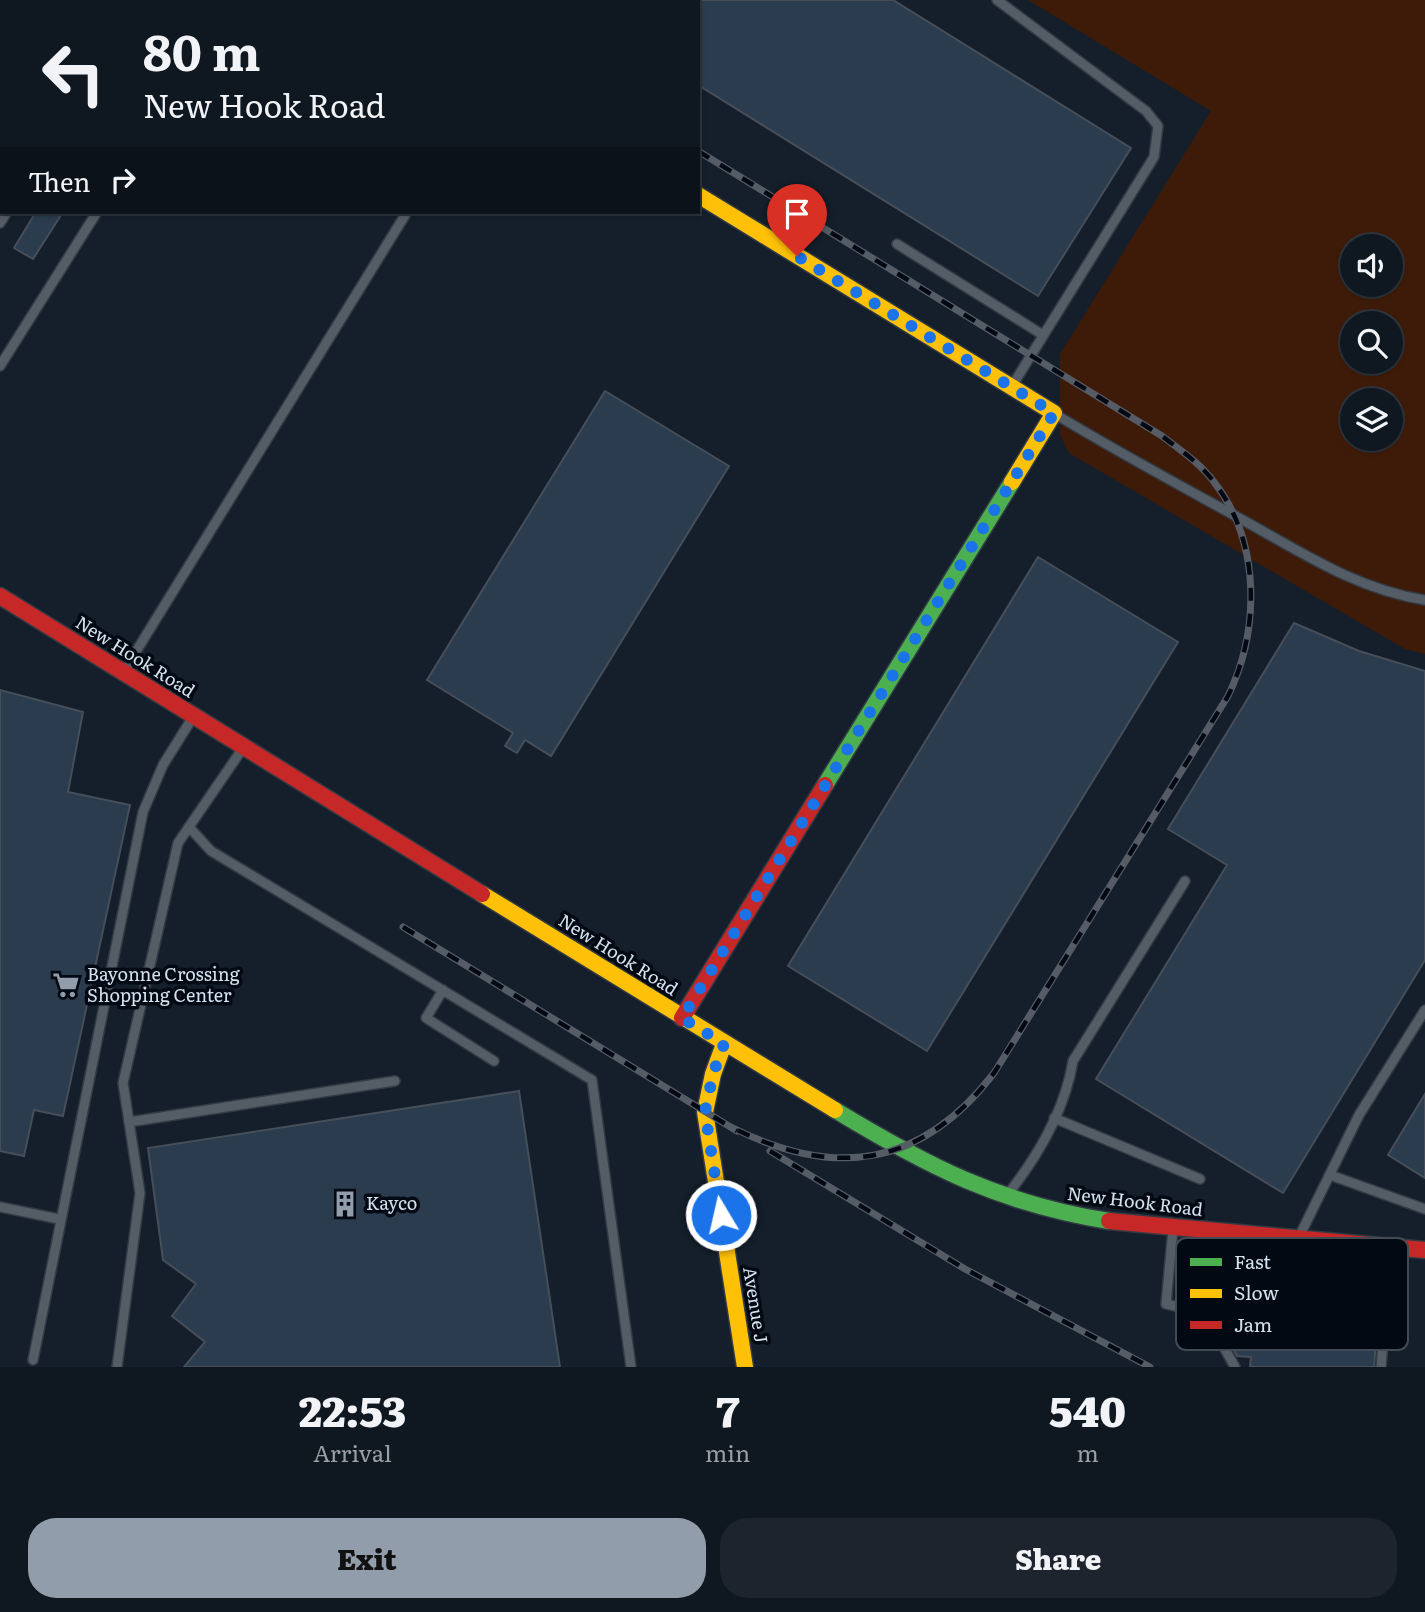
<!DOCTYPE html>
<style>
:root{--surface:#0f1720;--page:#1d242d;--text:#f1f3f6;--muted:#9b9fa5;--line:#2f363e;--accent:#919daa}
body{margin:0;font-family:Literata,serif;background:var(--page);color:var(--text);height:100vh;display:flex;flex-direction:column;font-size:26px;white-space:nowrap}
*{box-sizing:border-box;margin:0}
p{font-size:23px;color:var(--muted)}
.icon{flex:none;width:38px;height:38px;fill:none;stroke:currentColor;stroke-width:2;stroke-linecap:round;stroke-linejoin:round}
.map{position:relative;height:1367px;overflow:hidden}
.panel{display:flex;flex-direction:column;background:var(--surface);flex:1}
.panel>*{flex:none}
.top-card{position:absolute;left:0px;top:0px;width:700px;height:214px;box-shadow:0 2px 5px #0004,0 0 0 2px var(--line);background:#0f1720;color:var(--text);overflow:hidden}
.fabs{position:absolute;left:1340px;top:234px;display:grid;gap:14px}
.fabs a{display:grid;place-items:center;width:63px;height:63px;border-radius:50%;background:var(--surface);box-shadow:0 2px 5px #0004,0 0 0 2px var(--line);font-size:35px}
.pin{position:absolute;display:grid;place-items:center;width:60px;height:60px;color:#fff;margin:-72px -30px;border-radius:50% 50% 50% 0;rotate:-45deg;box-shadow:0 0 7px #0007}
.pin .icon{rotate:45deg}
.me{position:absolute;width:77px;margin:-38px;rotate:351deg;stroke-linejoin:round;filter:drop-shadow(0 0 5px #0008)}
.turn{display:flex;align-items:center;gap:24px;height:147px;padding:0 28px;font-size:32px}
.turn .icon{width:91px;height:91px;stroke-width:2.5}
.turn b{display:block;font-size:49px;line-height:60px}
.then{display:flex;align-items:center;height:66px;padding:0 28px;background:#0003;gap:14px;font-size:26px}
.eta{display:flex;justify-content:space-evenly;align-items:center;height:119px;text-align:center}
.eta b{font-size:42px;font-weight:800;line-height:49px}
.button{display:flex;gap:14px;margin-top:auto;padding:14px 28px}
.button a{flex:1;height:80px;border-radius:28px;background:var(--accent);color:#111;font-size:28px;font-weight:800;line-height:80px;text-align:center}
.button a+a{background:var(--page);color:var(--text)}
.map>svg:first-child{display:block}
.green{fill:#3e1b08;fill-rule:evenodd}
.building{fill:#2a3c4d;stroke:#454e59;stroke-width:2}
.lines{fill:none;stroke-linecap:round;stroke-linejoin:round}
.lane-casing{stroke:#323a43;stroke-width:12}
.street-casing{stroke:#323a43;stroke-width:21}
.fast-casing{stroke:#323a43;stroke-width:19}
.slow-casing{stroke:#323a43;stroke-width:19}
.jam-casing{stroke:#323a43;stroke-width:19}
.lane{stroke:#545c66;stroke-width:9}
.street{stroke:#545c66;stroke-width:18}
.fast{stroke:#4caf50;stroke-width:16}
.slow{stroke:#ffc107;stroke-width:16}
.jam{stroke:#c62828;stroke-width:16}
.rail-casing{stroke:#555c66;stroke-width:7}
.rail{stroke:#030912;stroke-width:4.5;stroke-dasharray:13;stroke-linecap:butt}
.route{stroke:#1a73e8;stroke-width:12;stroke-dasharray:0 21.6}
.labels{text-anchor:middle;stroke-width:7;stroke-linejoin:round;paint-order:stroke}
.street-label{font-size:18px;fill:#d4e1ef;stroke:#030912}
.poi-label{font-size:18px;fill:#d4e1ef;stroke:#030912;text-anchor:start}
.key{fill:#030912;stroke:#424a54;stroke-width:2}
.key-label{font-size:19px;fill:#d4e1ef}
</style>
<div class="map">
<svg width="1425" height="1367" viewBox="0 0 1425 1367">
<rect width="100%" height="100%" fill="#141f2b"/>
<!-- green -->
<path class="green" d="M1028 0H1425V654L1405 649 1069 453 1060 435V354L1211 111ZM1353 247H1391V285H1353ZM1353 324H1391V362H1353ZM1353 401H1391V439H1353Z"/>
<!-- building -->
<g class="building">
<polygon points="698,0 893,0 1131,148 1038,296 698,85"/>
<polygon points="36,212 63,212 33,259 14,248"/>
<polygon points="605,391 729,466 551,756 525,740 517,753 505,746 513,733 427,680"/>
<polygon points="1038,557 1178,642 927,1051 788,966"/>
<polygon points="1294,623 1359,651 1425,671 1425,960 1283,1193 1096,1079 1227,865 1168,829"/>
<polygon points="0,690 83,712 68,792 130,805 63,1116 34,1110 24,1156 0,1151"/>
<polygon points="519,1091 560,1367 184,1367 205,1342 172,1316 196,1284 163,1260 148,1148"/>
<polygon points="1425,1094 1425,1178 1388,1155"/>
<polygon points="1241,1265 1325,1272 1325,1278 1381,1282 1374,1367 1250,1367 1251,1357 1237,1356 1234,1350"/>
</g>
<g class="lines">
<!-- lane casing -->
<g class="lane-casing">
<g id="lane">
<polyline points="64,0 67,2"/>
<polyline points="123,0 126,2"/>
<polyline points="997,0 1146,111 1158,126 1154,157 1012,386"/>
<polyline points="177,2 178,0"/>
<polyline points="230,2 231,0"/>
<polyline points="610,2 612,0"/>
<polyline points="638,2 639,0"/>
<polyline points="0,11 2,12"/>
<polyline points="0,75 2,76"/>
<polyline points="0,223 7,212"/>
<polyline points="897,244 1043,335"/>
<polyline points="0,366 97,212"/>
<path d="M1055 414C1119 453 1185 488 1250 524 1307 556 1360 590 1425 600"/>
<polyline points="124,671 407,212"/>
<polyline points="189,827 211,851 592,1080 631,1367"/>
<polyline points="443,990 426,1018 494,1061"/>
<polyline points="1054,1118 1200,1179"/>
<polyline points="129,1122 395,1081"/>
<polyline points="1330,1175 1425,1209"/>
<path d="M1008 1194C1038 1156 1065 1109 1073 1061L1185 881"/>
<polyline points="0,1207 59,1219"/>
<polyline points="1173,1229 1166,1304 1211,1314 1220,1233"/>
<polyline points="1299,1237 1359,1115 1425,1010"/>
<polyline points="1211,1314 1221,1342 1235,1367"/>
<polyline points="33,1360 143,812 163,765 193,717"/>
<polyline points="117,1367 140,1193 123,1083 178,843 243,748"/>
<polyline points="1381,1367 1391,1249"/>
</g>
</g>
<!-- street casing -->
<g class="street-casing">
<polyline id="street" points="379,0 382,2"/>
</g>
<!-- fast casing -->
<g class="fast-casing">
<g id="fast">
<polyline points="825,785 1012,482"/>
<path d="M835 1110C927 1166 1001 1204 1109 1221"/>
</g>
</g>
<!-- slow casing -->
<g class="slow-casing">
<g id="slow">
<polyline points="698,195 1054,413 1012,482"/>
<polyline points="482,894 835,1110"/>
<polyline points="724,1044 713,1074 705,1112 745,1367"/>
</g>
</g>
<!-- jam casing -->
<g class="jam-casing">
<g id="jam">
<polyline points="0,596 482,894"/>
<polyline points="682,1018 825,785"/>
<polyline points="1109,1221 1425,1250"/>
</g>
</g>
<!-- lane -->
<use href="#lane" class="lane"/>
<!-- street -->
<use href="#street" class="street"/>
<!-- fast -->
<use href="#fast" class="fast"/>
<!-- slow -->
<use href="#slow" class="slow"/>
<!-- jam -->
<use href="#jam" class="jam"/>
<!-- rail casing -->
<g class="rail-casing">
<g id="rail">
<polyline points="452,0 455,2"/>
<polyline points="523,0 525,2"/>
<path d="M698 151 1162 436C1180 450 1200 463 1214 482 1261 542 1260 630 1228 696L994 1073C921 1168 834 1179 731 1127"/>
<polyline points="403,927 737,1131"/>
<polyline points="770,1151 965,1269 1150,1367"/>
</g>
</g>
<!-- rail -->
<use href="#rail" class="rail"/>
</g>
<g class="lines">
<!-- route -->
<polyline class="route" points="721,1215 705,1112 713,1074 724,1044 682,1018 1054,413 797,256"/>
</g>
<!-- icons -->
<defs>
<g id="supermarket-bare" transform="scale(2.1)"><path d="M-6-5.5h2.5l.6 2H6L4.5 2H-2.5L-4.4-4H-6ZM-1.5 3.2a1.3 1.3 0 1 0 .1 0ZM3 3.2a1.3 1.3 0 1 0 .1 0Z" fill="#919daa" stroke="#030912" stroke-width="2.5" paint-order="stroke"/></g>
<g id="building-bare" transform="scale(2.1)"><path d="M-4-6H4V6H1V3H-1V6H-4ZM-2.5-4.3h1.7v1.8h-1.7ZM.8-4.3h1.7v1.8H.8ZM-2.5-1h1.7V.8h-1.7ZM.8-1h1.7V.8H.8Z" fill="#919daa" stroke="#030912" stroke-width="2.5" paint-order="stroke"/></g>
</defs>
<g fill-rule="evenodd">
<use href="#supermarket-bare" x="66" y="985"/>
<use href="#building-bare" x="345" y="1204"/>
</g>
<g class="labels">
<!-- street labels -->
<g class="street-label">
<text transform="translate(135 657) rotate(32)" y="6">New Hook Road</text>
<text transform="translate(618 955) rotate(32)" y="6">New Hook Road</text>
<text transform="translate(1135 1202) rotate(7)" y="6">New Hook Road</text>
<text transform="translate(755 1305) rotate(81)" y="6">Avenue J</text>
</g>
<!-- poi labels -->
<g class="poi-label">
<text x="87" y="981">Bayonne Crossing<tspan x="87" dy="21">Shopping Center</tspan></text>
<text x="366" y="1210">Kayco</text>
</g>
</g>
<!-- legend -->
<rect x="1176" y="1238" width="232" height="112" rx="10" class="key"/>
<rect x="1190" y="1258" width="32" height="8" fill="#4caf50"/>
<rect x="1190" y="1289" width="32" height="9" fill="#ffc107"/>
<rect x="1190" y="1321" width="32" height="8" fill="#c62828"/>
<g class="key-label">
<text x="1234" y="1269">Fast</text>
<text x="1234" y="1300">Slow</text>
<text x="1234" y="1332">Jam</text>
</g>
</svg>
<div class="fabs">
<a><svg class="icon" aria-label="sound" viewBox="0 0 24 24"><path d="M4 9h4l5-4v14l-5-4H4zM17 9q2 3 0 6"/></svg></a>
<a><svg class="icon" aria-label="search" viewBox="0 0 24 24"><circle cx="10" cy="10" r="6"/><path d="M15 15l6 6"/></svg></a>
<a><svg class="icon" aria-label="layers" viewBox="0 0 24 24"><path d="M12 4l9 5-9 5-9-5zM3 14l9 5 9-5"/></svg></a>
</div>
<div class="pin" style="left:797px;top:256px;background:#d93025"><svg class="icon" aria-label="arrive" viewBox="0 0 24 24"><path d="M6 21V4h12l-3 4 3 4H6"/></svg></div>
<svg class="me" style="left:721px;top:1215px" viewBox="-20 -20 40 40"><circle r="17" fill="#1a73e8" stroke="#fff" stroke-width="3"/><path d="M0-11L8 9 0 5-8 9z" fill="#fff"/></svg>
<div class="top-card">
<div class="turn"><svg class="icon" aria-label="left" viewBox="0 0 24 24"><path d="M17 20v-9H6M10 6l-5 5 5 5"/></svg><div><b>80 m</b>New Hook Road</div></div>
<div class="then">Then<svg class="icon" aria-label="right" viewBox="0 0 24 24"><path d="M7 20v-9h11M14 6l5 5-5 5"/></svg></div>
</div>
</div>
<section class="panel">
<div class="eta">
<div><b>22:53</b><p>Arrival</p></div>
<div><b>7</b><p>min</p></div>
<div><b>540</b><p>m</p></div>
</div>
<div class="button"><a>Exit</a><a>Share</a></div>
</section>
